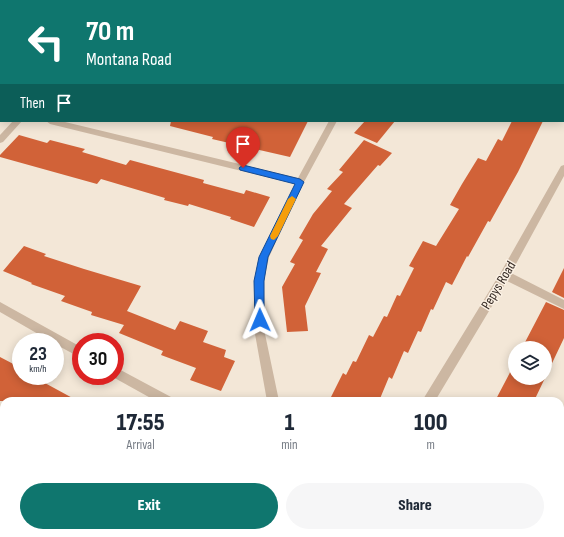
<!DOCTYPE html>
<style>
:root{--surface:#fff;--page:#f6f6f7;--text:#1f2937;--muted:#747a83;--accent:#0f766e}
body{margin:0;font-family:"Sofia Sans Condensed",sans-serif;background:var(--page);color:var(--text);height:100vh;display:flex;flex-direction:column;font-size:15px;white-space:nowrap}
*{box-sizing:border-box;margin:0}
p{font-size:13px;color:var(--muted)}
.icon{flex:none;width:22px;height:22px;fill:none;stroke:currentColor;stroke-width:2;stroke-linecap:round;stroke-linejoin:round}
.map{position:relative;flex:1;overflow:hidden}
.sheet{position:absolute;left:0px;top:397px;width:564px;height:140px;display:flex;flex-direction:column;background:var(--surface);border-radius:12px 12px 0 0;box-shadow:0 2px 10px #0003}
.sheet>*{flex:none}
.banner{position:absolute;left:0px;top:0px;width:564px;height:122px;box-shadow:0 2px 10px #0003;background:#0f766e;color:#fff;overflow:hidden}
.controls{position:absolute;left:508px;top:341px;display:grid;gap:8px}
.controls a{display:grid;place-items:center;width:44px;height:44px;border-radius:50%;background:var(--surface);box-shadow:0 2px 10px #0003;font-size:20px}
.speed{position:absolute;left:12px;top:333px;display:flex;gap:8px;font-size:20px;font-weight:700;text-align:center}
.speed>*{display:grid;place-content:center;width:52px;height:52px;border-radius:50%;background:var(--surface);box-shadow:0 2px 10px #0003;line-height:1}
.speed small{font-size:10px;font-weight:400}
.speed .limit{border:6px solid #d22;background:#fff;color:#111}
.pin{position:absolute;display:grid;place-items:center;width:34px;height:34px;color:#fff;margin:-41px -17px;border-radius:50% 50% 50% 0;rotate:-45deg;box-shadow:0 0 4px #0007}
.pin .icon{rotate:45deg}
.me{position:absolute;width:44px;margin:-22px;rotate:359deg;stroke-linejoin:round;filter:drop-shadow(0 0 3px #0008)}
.turn{display:flex;align-items:center;gap:14px;height:84px;padding:0 20px;font-size:18px}
.turn .icon{width:52px;height:52px;stroke-width:2.5}
.turn b{display:block;font-size:28px;line-height:34px}
.then{display:flex;align-items:center;height:38px;padding:0 20px;background:#0003;gap:8px;font-size:15px}
.eta{display:flex;justify-content:space-evenly;align-items:center;height:68px;text-align:center}
.eta b{font-size:24px;font-weight:800;line-height:28px}
.action{display:flex;gap:8px;margin-top:auto;padding:8px 20px}
.action a{flex:1;height:46px;border-radius:24px;background:var(--accent);color:#fff;font-size:16px;font-weight:800;line-height:46px;text-align:center}
.action a+a{background:var(--page);color:var(--text)}
.map>svg:first-child{display:block}
.building{fill:#d16238}
.lines{fill:none;stroke-linecap:round;stroke-linejoin:round}
.minor{fill:#ccb7a2;fill-rule:evenodd}
.major{fill:#7a6255;fill-rule:evenodd}
.route{fill:#1a73e8;stroke:#114b97}
.slow{fill:#f59e0b}
.labels{text-anchor:middle;stroke-width:3;stroke-linejoin:round;paint-order:stroke}
.street-label{font-size:14px;fill:#362b25;stroke:#fbf1e4}
</style>
<div class="map">
<svg width="564" height="537" viewBox="0 0 564 537">
<rect width="100%" height="100%" fill="#f3e7d7"/>
<!-- building -->
<g class="building">
<polygon points="171,121 308,121 290,157 212,139 213,137 170,126"/>
<polygon points="365,121 395,121 377,143 354,133"/>
<polygon points="512,121 543,121 518,172 490,222 488,221 468,257 467,256 452,285 446,282 433,310 431,309 421,332 418,331 408,353 404,351 392,379 389,377 379,401 329,401 343,373 346,375 353,361 356,362 369,335 373,337 384,316 387,317 397,295 400,296 414,268 409,266 423,241 436,246 459,209 450,205 462,184 478,158 486,161 498,139 502,141"/>
<polygon points="19,135 47,143 50,140 85,149 82,152 126,165 130,160 204,180 203,183 244,194 246,190 270,197 254,227 230,219 231,217 189,204 188,206 164,200 165,198 101,179 97,184 0,157 0,155"/>
<polygon points="364,140 392,153 380,166 378,165 344,204 352,208 321,246 328,249 316,272 321,273 305,306 308,331 287,332 282,287 295,264 290,262 303,240 299,238 313,214 332,191 327,189 343,172 339,170"/>
<polygon points="24,246 46,254 44,256 84,269 141,286 127,311 175,330 180,321 208,331 203,342 226,350 224,357 235,361 221,391 190,380 196,368 161,355 163,351 119,333 124,325 91,315 92,312 61,301 65,296 31,284 32,283 3,271"/>
<polygon points="564,268 564,298 552,292"/>
<polygon points="546,302 564,310 564,338 545,378 545,348 522,348"/>
<polygon points="0,357 21,368 21,376 32,376 78,401 0,401"/>
<polygon points="515,363 515,378 545,378 534,401 495,401"/>
</g>
<g class="lines">
<!-- minor -->
<g class="minor">
<rect x="17" y="0" width="12" height="1"/>
<polygon points="398,0 405,0 398,1"/>
<polygon points="518,0 525,0 518,1"/>
<rect x="0" y="106" width="1" height="6"/>
<polygon points="13,121 22,121 3,142 0,143 0,135"/>
<polygon points="46,121 61,121 298,178 329,121 337,121 304,182 269,257 264,281 265,334 279,401 267,401 255,334 254,281 259,257 295,184 50,124"/>
<polygon points="564,165 564,176 511,273 564,300 564,309 507,281 435,401 422,401 501,272 561,166"/>
<polygon points="0,302 81,347 81,358 55,344 55,342 52,342 0,312"/>
<polygon points="115,367 171,397 173,401 156,401 111,376 115,376"/>
<polygon points="560,519 564,521 564,535 560,533"/>
<polygon points="333,533 348,533 346,537 331,537"/>
</g>
<!-- major -->
<g class="major">
<rect x="524" y="0" width="9" height="1"/>
<rect x="563" y="10" width="1" height="4"/>
</g>
</g>
<!-- route -->
<polygon class="route" points="243,165 300,179 304,182 268,257 264,281 264,320 263,324 260,325 256,324 255,320 254,281 259,257 295,184 240,170 239,168"/>
<!-- slow -->
<polygon class="slow" points="292,196 296,199 278,236 274,240 271,239 270,236 288,199"/>
<g class="labels">
<!-- street labels -->
<g class="street-label">
<text transform="translate(498 285) rotate(-59)" y="5">Pepys Road</text>
</g>
</g>
</svg>
<div class="controls">
<a><svg class="icon" aria-label="layers" viewBox="0 0 24 24"><path d="M12 4l9 5-9 5-9-5zM3 14l9 5 9-5"/></svg></a>
</div>
<div class="speed"><div>23<small>km/h</small></div><div class="limit">30</div></div>
<div class="pin" style="left:243px;top:168px;background:#d93025"><svg class="icon" aria-label="arrive" viewBox="0 0 24 24"><path d="M6 21V4h12l-3 4 3 4H6"/></svg></div>
<svg class="me" style="left:260px;top:320px" viewBox="-20 -20 40 40"><path d="M0-17L14 15 0 8-14 15z" fill="#1a73e8" stroke="#fff" stroke-width="4"/></svg>
<div class="banner">
<div class="turn"><svg class="icon" aria-label="left" viewBox="0 0 24 24"><path d="M17 20v-9H6M10 6l-5 5 5 5"/></svg><div><b>70 m</b>Montana Road</div></div>
<div class="then">Then<svg class="icon" aria-label="arrive" viewBox="0 0 24 24"><path d="M6 21V4h12l-3 4 3 4H6"/></svg></div>
</div>
<section class="sheet">
<div class="eta">
<div><b>17:55</b><p>Arrival</p></div>
<div><b>1</b><p>min</p></div>
<div><b>100</b><p>m</p></div>
</div>
<div class="action"><a>Exit</a><a>Share</a></div>
</section>
</div>
